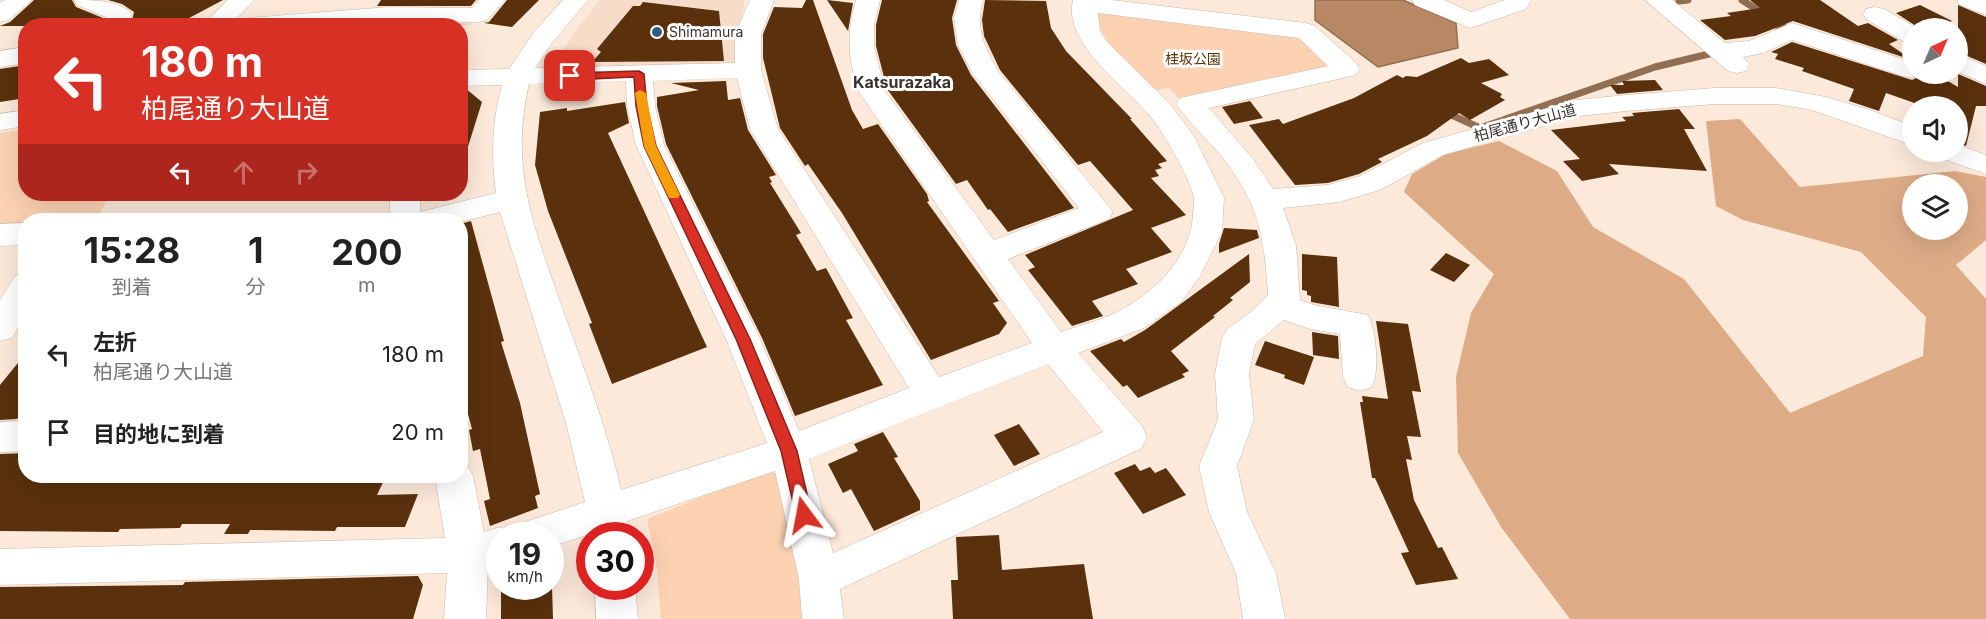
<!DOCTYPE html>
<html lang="ja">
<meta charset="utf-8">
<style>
:root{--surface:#fff;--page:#f2f2f2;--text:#222;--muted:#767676}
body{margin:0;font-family:Inter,"Noto Sans JP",sans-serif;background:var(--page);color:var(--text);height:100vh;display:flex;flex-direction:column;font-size:22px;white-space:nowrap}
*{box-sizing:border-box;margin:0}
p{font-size:20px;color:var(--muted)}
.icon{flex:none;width:33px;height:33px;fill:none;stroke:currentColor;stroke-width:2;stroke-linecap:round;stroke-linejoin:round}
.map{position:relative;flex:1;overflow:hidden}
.panel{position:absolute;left:18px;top:213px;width:450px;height:270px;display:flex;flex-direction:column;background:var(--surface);border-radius:24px;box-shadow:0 6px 24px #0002}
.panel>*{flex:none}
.top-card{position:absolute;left:18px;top:18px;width:450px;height:183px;border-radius:24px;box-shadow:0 6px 24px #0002;background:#d93025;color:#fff;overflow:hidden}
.needle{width:39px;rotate:44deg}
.controls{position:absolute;left:1902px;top:18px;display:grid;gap:12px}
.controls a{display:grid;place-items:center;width:66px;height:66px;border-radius:50%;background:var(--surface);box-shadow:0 6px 24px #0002;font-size:30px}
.speed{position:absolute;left:486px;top:522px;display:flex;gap:12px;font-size:30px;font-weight:700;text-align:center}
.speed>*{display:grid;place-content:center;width:78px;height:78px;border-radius:50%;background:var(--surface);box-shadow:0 6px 24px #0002;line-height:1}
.speed small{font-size:15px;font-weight:400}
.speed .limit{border:9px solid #d22;background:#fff;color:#111}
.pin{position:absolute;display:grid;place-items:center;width:51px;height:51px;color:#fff;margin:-26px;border-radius:12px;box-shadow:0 3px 9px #0006}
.me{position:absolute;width:66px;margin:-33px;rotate:347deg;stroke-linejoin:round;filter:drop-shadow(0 0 4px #0008)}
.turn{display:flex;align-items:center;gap:21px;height:126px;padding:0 24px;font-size:27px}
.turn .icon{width:78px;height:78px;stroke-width:2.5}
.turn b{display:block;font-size:42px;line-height:51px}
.lanes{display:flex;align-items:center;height:57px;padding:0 24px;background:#0003;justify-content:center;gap:30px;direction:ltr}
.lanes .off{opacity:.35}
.eta{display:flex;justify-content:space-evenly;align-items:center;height:102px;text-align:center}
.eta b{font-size:36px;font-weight:700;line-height:42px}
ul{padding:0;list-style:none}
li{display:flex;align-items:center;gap:18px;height:78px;padding:0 24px}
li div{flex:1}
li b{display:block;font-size:22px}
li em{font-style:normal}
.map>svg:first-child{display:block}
.built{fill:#f6dcc9}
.green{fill:#fcd2b3}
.forest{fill:#ddab86;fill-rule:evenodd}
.water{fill:#b88864;stroke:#926e53;stroke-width:1.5}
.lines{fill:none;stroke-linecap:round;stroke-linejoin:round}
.stream{stroke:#926e53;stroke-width:7}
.building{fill:#5a310c}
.minor-casing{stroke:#cab8aa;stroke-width:1}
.minor{fill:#fff;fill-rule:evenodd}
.route{fill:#d93025;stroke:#8d1f18;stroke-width:1.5}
.slow{fill:#f59e0b}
.poi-dot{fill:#2e5e7c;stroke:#fff;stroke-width:2}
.labels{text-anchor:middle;stroke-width:6;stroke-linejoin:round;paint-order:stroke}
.far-poi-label{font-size:14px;fill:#39322c;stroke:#fff;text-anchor:start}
.far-park-label{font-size:14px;fill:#5d3001;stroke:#fff}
.street-label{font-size:15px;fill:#39322c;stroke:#fff}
.neighbourhood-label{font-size:16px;font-weight:bold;fill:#39322c;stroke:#fff}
</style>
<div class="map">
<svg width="1986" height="619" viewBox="0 0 1986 619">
<rect width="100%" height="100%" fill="#fce9da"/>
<!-- built -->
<polygon class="built" points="600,0 745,0 737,39 739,61 732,67 554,71 552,67 579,26"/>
<!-- green -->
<g class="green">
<path d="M1104 10 1295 34 1331 62 1329 67 1248 87 1179 99 1169 88 1154 91C1127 65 1108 51 1094 14Z"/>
<polygon points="25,129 26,194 110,194 97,220 26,220 25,225 0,226 0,133"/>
<polygon points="767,470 784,478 804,619 661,619 657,568 647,519"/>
</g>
<!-- forest -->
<path class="forest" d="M1740 119 1800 187 1955 171 1986 177V240L1956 265 1986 299V619H1570L1501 527 1458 453 1456 377 1471 313 1494 274 1404 192 1412 174 1446 154 1499 141 1557 171 1593 227 1684 279 1790 413 1923 356 1926 317 1861 252 1743 220 1716 206 1706 121ZM1912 184H1958V230H1912Z"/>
<!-- water -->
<polygon class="water" points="1315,0 1403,0 1456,23 1458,48 1378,67 1315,20"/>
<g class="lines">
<!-- stream -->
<g class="stream">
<polyline points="1742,0 1785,28 1778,31"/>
<polyline points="1679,1 1688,0"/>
<polyline points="1445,112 1480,128 1655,67 1713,53"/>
</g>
</g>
<!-- building -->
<g class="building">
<polygon points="34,0 72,0 76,7 103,18 101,26 0,26 10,22"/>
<polygon points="108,0 223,0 176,25 172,23 154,26 131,26 134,12 122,4"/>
<polygon points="381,0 476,0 471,6 377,6"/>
<polygon points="507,0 539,0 512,27 484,23 489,22"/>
<polygon points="806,0 813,0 852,110 863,129 878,124 927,194 929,201 927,202 999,301 993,303 1007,323 999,334 931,360 842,213 808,164 805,166 780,128 763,58 763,34 774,7 802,8"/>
<polygon points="827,0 853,3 848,31"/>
<polygon points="882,0 957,0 952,18 956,45 971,75 1074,208 1008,232 990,209 988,210 967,180 956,184 887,89 876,46 876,25"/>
<polygon points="985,0 1046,1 1051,28 1066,51 1132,119 1130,119 1167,161 1158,164 1162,168 1155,170 1159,176 1151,178 1186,215 1151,228 1172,252 1126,269 1138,284 1092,301 1103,316 1072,326 1028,270 1035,267 1025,255 1133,210 1090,161 1078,165 1000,70 984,36 982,20"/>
<polygon points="1750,0 1820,0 1858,26 1868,23 1898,40 1889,44 1912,60 1793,21 1755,36 1725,40 1700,20 1731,16 1727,13 1760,8"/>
<polygon points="643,2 719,11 724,61 592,62 601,52 597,49 633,6 640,6"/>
<polygon points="1920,5 1952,21 1930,28 1919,28 1896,13"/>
<polygon points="1958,5 1986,17 1986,64 1958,52"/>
<polygon points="389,23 473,24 366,26"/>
<polygon points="1792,42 1912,80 1925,74 1936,74 1958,87 1958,74 1986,86 1986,106 1976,106 1966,146 1958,143 1958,106 1923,106 1886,93 1879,111 1849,101 1854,89 1802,71 1804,68 1775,59 1778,54 1771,52"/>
<polygon points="1461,58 1469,63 1489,59 1509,75 1481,83 1502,94 1500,97 1505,100 1470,120 1459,113 1427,136 1378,159 1382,162 1359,174 1328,183 1295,185 1249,125 1279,119 1283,124 1354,98 1397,75 1403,78 1406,76 1417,77"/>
<polygon points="26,65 26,98 0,102 0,69"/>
<polygon points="1655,80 1663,90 1617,94 1610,85 1624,85 1622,81"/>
<polygon points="726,81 728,100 740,98 748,130 776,175 769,177 772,182 770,183 801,233 796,235 817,271 826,268 853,318 846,320 883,385 795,416 762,338 666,144 657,106 657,97 699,90 671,83"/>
<polygon points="460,88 465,88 482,102 465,156 460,156"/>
<polygon points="1250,101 1263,118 1234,124 1222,107"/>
<polygon points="625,102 629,123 608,133 707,347 612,384 589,324 592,323 548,211 535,165 540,112 567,108 567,111"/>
<polygon points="1679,109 1695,129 1684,129 1707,171 1609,164 1619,174 1582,181 1563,161 1580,159 1551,130 1626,121 1622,117 1634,116 1632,113"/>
<polygon points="471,221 504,341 501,342 520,403 540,494 535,496 538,508 490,526 484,501 490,499 480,449 473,451 469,430 472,429 460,384 460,224"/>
<polygon points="1224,228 1257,230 1259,238 1219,253 1219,244"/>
<polygon points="1446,253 1470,265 1454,282 1430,270"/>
<polygon points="1249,254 1250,282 1230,298 1233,300 1213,316 1215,317 1171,351 1189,371 1182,374 1185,377 1138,398 1127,385 1123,387 1090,351 1121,339 1124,342 1145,330"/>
<polygon points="1302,254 1337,257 1339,307 1311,302 1311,296 1307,295 1307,291 1302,290"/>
<polygon points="1376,321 1408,324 1421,392 1412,391 1421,437 1407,436 1412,460 1406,459 1414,500 1438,548 1442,547 1458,579 1416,585 1401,553 1409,552 1375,478 1372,478 1360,402 1363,402 1362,396 1388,399"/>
<polygon points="1312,332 1338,336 1339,359 1313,355"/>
<polygon points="1265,341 1314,357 1304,385 1284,378 1285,375 1255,365"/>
<polygon points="26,353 26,408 17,419 0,420 0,385"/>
<polygon points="1019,424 1040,454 1014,466 994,435"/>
<polygon points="883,432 898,457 894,458 920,501 920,510 874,531 851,489 843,493 828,464 858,451 854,444"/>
<polygon points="26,453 26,476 386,476 377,495 418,494 405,527 337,527 335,531 250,530 248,534 224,534 230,524 182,524 180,528 120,529 118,532 0,531 0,454"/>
<polygon points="1135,464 1140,471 1150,467 1155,473 1166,468 1186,495 1143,514 1114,473"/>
<polygon points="999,535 1002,570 1084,564 1093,619 953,619 951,580 958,580 956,537"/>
<polygon points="418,576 423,585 413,619 0,619 0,587 183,585 185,582"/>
<polygon points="501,586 552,586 553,619 501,619"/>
</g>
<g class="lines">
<!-- minor casing -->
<g class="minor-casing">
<g id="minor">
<polygon points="5,0 32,0 9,20 0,22 0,3"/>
<path d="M74 0C93 0 120 0 132 14L128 26H103L106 17 77 5Z"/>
<polygon points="228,0 254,0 229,26 202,26"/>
<polygon points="479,0 505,0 487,20 478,22 389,21 337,26 237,25 240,20 249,18 389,7 472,8"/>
<path d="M563 0H588L552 43 535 68 735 63V34L750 0H774L761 34V70L778 129 939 377 1032 343 859 92C848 60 846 33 856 0H880L874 25V46L885 91 994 240 1079 208 973 74 958 45 954 18 959 0H983C975 29 984 46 998 71L1113 212 1109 219 1008 259 1061 332C1081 325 1103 320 1121 310 1157 290 1190 258 1193 215 1193 210 1195 202 1194 197 1189 177 1164 133 1151 117 1125 85 1063 45 1073 0H1111L1306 23 1315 26 1356 63 1360 69 1356 75 1209 108 1253 159 1273 189 1328 185 1360 176 1423 143 1577 100 1626 95 1715 88H1776L1826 97 1870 110 1912 126V145L1812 110 1776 104H1715L1626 111 1579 116 1443 155 1380 190 1339 202 1283 208 1296 245 1300 300 1314 305 1368 315C1376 330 1380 371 1372 387L1360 391 1348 387 1343 377 1340 334 1310 329 1284 320 1255 344 1249 374 1254 420 1237 466 1247 512 1276 573 1285 619H1243L1236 573 1209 512 1199 466 1218 420 1215 374 1222 338 1227 329 1251 312 1268 295C1264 233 1259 203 1219 153 1205 137 1189 122 1176 104L1180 98 1328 66 1299 38 1098 13 1100 31 1106 41 1170 104 1194 136 1224 198 1222 232 1200 276 1181 302 1144 328 1078 353 1142 426 1147 437 1142 448 840 589 844 619H802L799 579 775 471 627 521 629 536 590 534 550 547V536H500V563L488 566 486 619H444L447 573 0 585V549L445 538 435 476H460V462L467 465 473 476 484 532 500 527 514 533 519 524 585 502 566 423 500 212 460 222V220H390V194H420V212L496 193C491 155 492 122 502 85L460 86V70L509 69 534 32ZM737 78 750 129 909 388 799 431 760 339 664 145 655 106 653 81ZM626 81 627 106 636 145 726 339 767 443 621 490C607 427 583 367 562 307 534 228 509 168 529 84ZM1048 364 1103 432 833 553 809 459Z"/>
<polygon points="1412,0 1444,0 1471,12 1505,0 1531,0 1526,9 1470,28 1415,5"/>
<polygon points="1645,0 1672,0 1725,43 1749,41 1792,23 1912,62 1912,74 1923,74 1912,78 1903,76 1792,40 1763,53 1743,57 1750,65 1746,71 1737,73 1728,71"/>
<polygon points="1957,0 1986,0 1986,15 1960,5"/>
<polygon points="1875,7 1884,9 1917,28 1912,28 1912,43 1903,41 1866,19 1863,14 1866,9"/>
<polygon points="26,47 26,63 0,67 0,51"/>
<polygon points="1958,54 1986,66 1986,84 1958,72"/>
<polygon points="26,110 26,126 0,130 0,114"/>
<polygon points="1958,145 1986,155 1986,174 1941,158 1937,152 1958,152"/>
<polygon points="26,223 26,245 0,246 0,224"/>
<polygon points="26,273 26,314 12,338 0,341 0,300 15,276"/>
<polygon points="26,421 26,451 0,452 0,422"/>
<polygon points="595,586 635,586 638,619 596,619"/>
</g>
</g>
<!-- minor -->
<use href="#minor" class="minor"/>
</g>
<!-- route -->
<polygon class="route" points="639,71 644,74 647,106 656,146 750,339 797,451 812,515 810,520 804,522 798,520 796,515 781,451 736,339 644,146 636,106 634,77 570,80 564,76 570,73"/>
<!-- slow -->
<polygon class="slow" points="640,90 646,93 656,146 680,195 678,198 669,198 644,146 635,93"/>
<!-- markers -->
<circle class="poi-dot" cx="657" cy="32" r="6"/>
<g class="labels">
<!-- far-poi labels -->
<g class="far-poi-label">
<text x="669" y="37">Shimamura</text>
</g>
<!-- far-park labels -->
<g class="far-park-label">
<text x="1193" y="64">桂坂公園</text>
</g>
<!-- street labels -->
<g class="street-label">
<text transform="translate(1525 123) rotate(-15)" y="5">柏尾通り大山道</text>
</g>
<!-- neighbourhood labels -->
<g class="neighbourhood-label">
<text x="902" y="88">Katsurazaka</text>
</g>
</g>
</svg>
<div class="controls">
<a><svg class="needle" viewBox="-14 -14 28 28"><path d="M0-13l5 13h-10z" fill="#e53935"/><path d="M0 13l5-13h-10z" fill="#767676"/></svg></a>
<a><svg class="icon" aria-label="sound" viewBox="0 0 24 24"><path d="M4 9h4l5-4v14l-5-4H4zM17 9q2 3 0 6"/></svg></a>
<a><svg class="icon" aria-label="layers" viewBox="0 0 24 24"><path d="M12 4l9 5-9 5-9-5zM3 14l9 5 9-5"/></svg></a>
</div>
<div class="speed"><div>19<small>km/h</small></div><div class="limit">30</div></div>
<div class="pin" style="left:570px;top:76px;background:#d93025"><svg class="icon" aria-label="arrive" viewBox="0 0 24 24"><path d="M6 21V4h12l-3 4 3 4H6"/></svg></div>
<svg class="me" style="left:804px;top:515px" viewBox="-20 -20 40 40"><path d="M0-17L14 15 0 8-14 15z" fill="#d93025" stroke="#fff" stroke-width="4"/></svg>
<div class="top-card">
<div class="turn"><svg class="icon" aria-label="left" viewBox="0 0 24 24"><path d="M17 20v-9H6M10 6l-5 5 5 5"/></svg><div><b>180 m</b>柏尾通り大山道</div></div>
<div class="lanes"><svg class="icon" aria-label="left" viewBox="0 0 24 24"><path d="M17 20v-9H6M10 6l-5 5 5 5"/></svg><svg class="icon off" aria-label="ahead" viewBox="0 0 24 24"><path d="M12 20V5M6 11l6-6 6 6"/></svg><svg class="icon off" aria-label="right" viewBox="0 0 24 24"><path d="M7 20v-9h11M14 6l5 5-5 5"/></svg></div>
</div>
<section class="panel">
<div class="eta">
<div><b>15:28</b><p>到着</p></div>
<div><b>1</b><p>分</p></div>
<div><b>200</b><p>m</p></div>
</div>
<ul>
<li><svg class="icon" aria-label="left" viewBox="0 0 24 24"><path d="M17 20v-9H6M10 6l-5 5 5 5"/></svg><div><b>左折</b><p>柏尾通り大山道</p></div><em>180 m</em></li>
<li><svg class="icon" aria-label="arrive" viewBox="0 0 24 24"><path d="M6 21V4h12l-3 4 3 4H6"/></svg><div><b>目的地に到着</b></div><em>20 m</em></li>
</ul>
</section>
</div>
